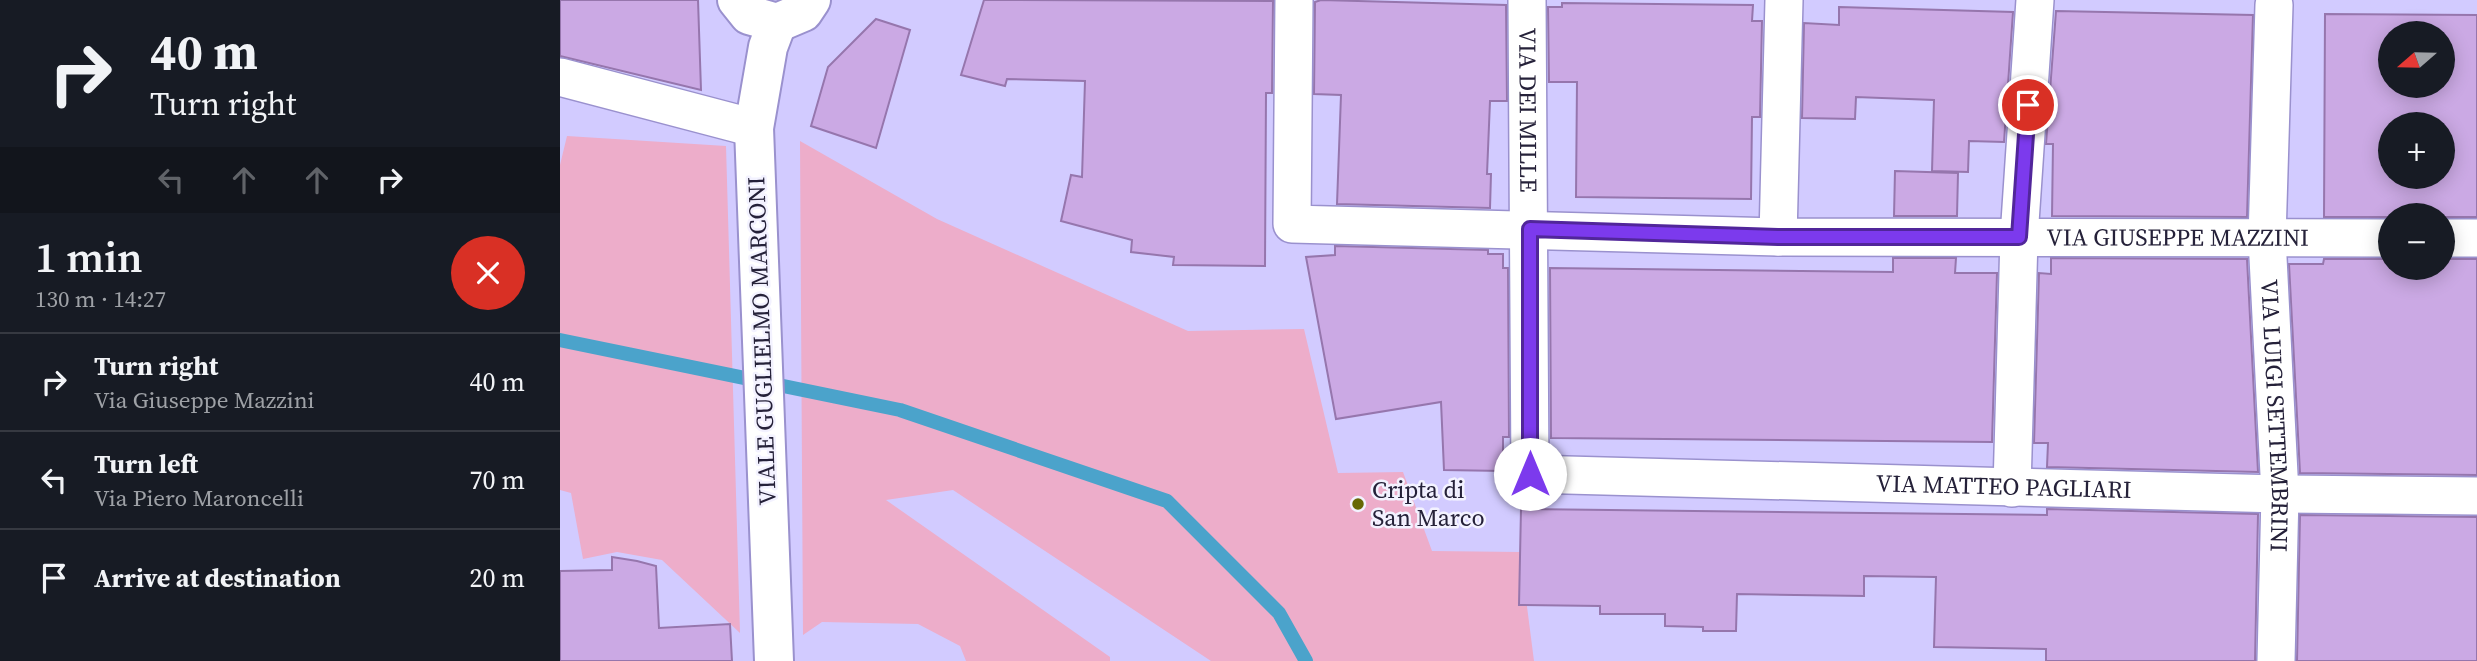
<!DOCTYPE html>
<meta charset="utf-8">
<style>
:root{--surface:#171b24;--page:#242831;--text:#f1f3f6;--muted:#9ea1a6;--line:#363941}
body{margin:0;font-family:"Source Serif 4",serif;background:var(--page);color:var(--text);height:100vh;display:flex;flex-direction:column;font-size:26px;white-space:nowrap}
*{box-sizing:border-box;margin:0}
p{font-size:23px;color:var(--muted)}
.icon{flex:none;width:38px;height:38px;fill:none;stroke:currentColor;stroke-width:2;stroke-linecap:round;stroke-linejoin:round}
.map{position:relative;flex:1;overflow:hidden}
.drawer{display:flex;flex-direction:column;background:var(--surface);width:560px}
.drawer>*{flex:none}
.hud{background:#171b24;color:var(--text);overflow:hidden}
.needle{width:46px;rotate:250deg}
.fabs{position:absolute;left:1818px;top:21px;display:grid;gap:14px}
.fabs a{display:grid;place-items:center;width:77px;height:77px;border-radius:50%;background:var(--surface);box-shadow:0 4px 18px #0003;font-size:35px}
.pin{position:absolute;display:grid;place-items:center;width:60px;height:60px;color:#fff;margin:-30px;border:4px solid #fff;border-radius:50%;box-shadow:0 2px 7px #0007}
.me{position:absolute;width:77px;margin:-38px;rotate:0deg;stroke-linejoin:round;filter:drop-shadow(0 0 5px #0008)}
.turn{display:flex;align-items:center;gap:24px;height:147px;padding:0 35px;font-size:32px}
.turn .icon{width:91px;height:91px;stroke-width:2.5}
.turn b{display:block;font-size:49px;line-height:60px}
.lanes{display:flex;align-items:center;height:66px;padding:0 35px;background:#0003;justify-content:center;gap:35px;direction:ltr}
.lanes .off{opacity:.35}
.round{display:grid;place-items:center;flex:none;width:74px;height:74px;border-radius:37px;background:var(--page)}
.headline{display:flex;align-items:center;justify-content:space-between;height:119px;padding:0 35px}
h1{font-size:42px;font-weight:600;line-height:52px}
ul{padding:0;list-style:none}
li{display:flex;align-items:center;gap:21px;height:98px;padding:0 35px;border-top:2px solid var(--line)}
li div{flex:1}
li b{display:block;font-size:26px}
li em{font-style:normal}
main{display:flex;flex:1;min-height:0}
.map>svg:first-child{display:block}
.green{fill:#edadca}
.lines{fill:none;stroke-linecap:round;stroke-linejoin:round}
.stream{stroke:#4ba3cb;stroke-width:14}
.building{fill:#cba9e4;stroke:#9676ad;stroke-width:2;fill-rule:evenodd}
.street-casing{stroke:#9a91ce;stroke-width:40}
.primary-casing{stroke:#9a91ce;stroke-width:42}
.street{stroke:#fff;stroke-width:37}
.primary{stroke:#fff;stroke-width:38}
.route-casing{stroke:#51269a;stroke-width:18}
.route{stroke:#7c3aed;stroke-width:12}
.poi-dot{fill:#666804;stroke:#f3f2ff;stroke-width:2.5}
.labels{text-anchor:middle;stroke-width:5;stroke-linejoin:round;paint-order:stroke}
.street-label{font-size:24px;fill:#252139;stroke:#f3f2ff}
.poi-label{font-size:24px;fill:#252139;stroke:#f3f2ff;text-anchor:start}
</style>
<main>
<section class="drawer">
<div class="hud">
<div class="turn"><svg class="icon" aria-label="right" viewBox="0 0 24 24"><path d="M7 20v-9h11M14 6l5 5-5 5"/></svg><div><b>40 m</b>Turn right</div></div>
<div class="lanes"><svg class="icon off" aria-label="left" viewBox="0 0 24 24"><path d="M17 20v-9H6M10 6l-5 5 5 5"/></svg><svg class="icon off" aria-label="ahead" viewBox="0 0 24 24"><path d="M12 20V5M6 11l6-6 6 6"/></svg><svg class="icon off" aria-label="ahead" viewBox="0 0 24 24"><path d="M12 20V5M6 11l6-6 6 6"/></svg><svg class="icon" aria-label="right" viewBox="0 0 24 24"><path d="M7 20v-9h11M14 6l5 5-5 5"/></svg></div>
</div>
<div class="headline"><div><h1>1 min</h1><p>130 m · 14:27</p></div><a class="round" style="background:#d93025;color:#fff"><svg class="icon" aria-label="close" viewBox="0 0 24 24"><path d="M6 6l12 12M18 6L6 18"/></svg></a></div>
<ul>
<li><svg class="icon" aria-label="right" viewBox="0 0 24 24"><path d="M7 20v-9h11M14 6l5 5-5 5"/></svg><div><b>Turn right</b><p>Via Giuseppe Mazzini</p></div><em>40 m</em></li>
<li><svg class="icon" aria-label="left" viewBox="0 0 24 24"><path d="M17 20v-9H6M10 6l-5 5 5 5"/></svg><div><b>Turn left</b><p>Via Piero Maroncelli</p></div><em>70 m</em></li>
<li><svg class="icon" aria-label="arrive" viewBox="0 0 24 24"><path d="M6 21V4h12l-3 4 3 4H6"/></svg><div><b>Arrive at destination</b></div><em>20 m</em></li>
</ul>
</section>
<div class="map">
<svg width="1917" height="661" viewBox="0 0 1917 661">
<rect width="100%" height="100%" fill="#d2cbff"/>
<!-- green -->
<g class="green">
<polygon points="7,136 166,146 180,633 102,560 57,552 23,559 11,493 0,490 0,165"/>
<polygon points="240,141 377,219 628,331 744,329 778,473 843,472 872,551 960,552 974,661 651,661 393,490 326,500 550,657 550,661 406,661 400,646 358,624 262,622 243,635"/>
</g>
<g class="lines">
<!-- stream -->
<polyline class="stream" points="0,340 340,410 607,501 719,613 746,661"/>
</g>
<!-- building -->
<g class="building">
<polygon points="0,0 138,0 141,90 0,56"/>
<polygon points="424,0 713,1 712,93 706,93 705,266 613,265 614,257 571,252 572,240 501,221 511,175 522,177 525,81 447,79 445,86 401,75"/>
<polygon points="761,0 946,5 947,101 930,101 927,174 931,174 930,208 777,204 781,95 754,94 755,2"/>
<polygon points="1002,3 1193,5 1192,21 1202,21 1200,117 1192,117 1191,199 1016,197 1017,82 989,82 988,7 1002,7"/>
<polygon points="1279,7 1453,12 1444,142 1409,141 1408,172 1372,171 1374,100 1296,97 1295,119 1242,118 1244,23 1279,25"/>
<polygon points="1496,11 1693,15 1687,217 1492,216 1493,144 1486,144"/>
<path d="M1765 14 1917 15V217H1764ZM1830 33H1883V86H1830ZM1830 124H1883V177H1830Z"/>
<polygon points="316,19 350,30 316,148 251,126 268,67"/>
<polygon points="1335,171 1398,173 1397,216 1334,216"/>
<polygon points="775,246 928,250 928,254 943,254 943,268 948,268 949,437 943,437 943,471 884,470 881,402 776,419 746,257 775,255"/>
<polygon points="1333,258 1396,258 1395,273 1437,273 1432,442 991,438 990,268 1333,272"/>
<polygon points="1491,258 1687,259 1698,472 1487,467 1488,443 1474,443 1479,273 1491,274"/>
<polygon points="1764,259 1830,259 1830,268 1883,268 1883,259 1917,259 1917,475 1740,473 1729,264 1763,264"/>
<polygon points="961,509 1487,515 1487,509 1698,514 1695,661 1486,661 1486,649 1374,647 1376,577 1304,576 1304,596 1177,594 1176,631 1143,631 1143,627 1105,626 1105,614 1040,614 1040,606 959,605"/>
<polygon points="1740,515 1917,517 1917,661 1737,661"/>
<polygon points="52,557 77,561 96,566 99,628 170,624 172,661 0,661 0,571 52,570"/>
</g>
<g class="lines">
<!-- street casing -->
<g class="street-casing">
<g id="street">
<path id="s1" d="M734 0 732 224 1218 237 1830 238"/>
<path id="s2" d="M967 0 970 474 1720 494 1917 496"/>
<path id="s3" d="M1714 5 1707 238 1720 494 1716 661"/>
<polyline points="0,77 194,128"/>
<polyline points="1218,237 1224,0"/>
<polyline points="1883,238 1917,238"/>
<polyline points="1452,488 1459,237 1475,0"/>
</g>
</g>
<!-- primary casing -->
<g class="primary-casing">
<g id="primary">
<polyline points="177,0 189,15 217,23 243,12 251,0"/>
<polyline points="214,661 194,128 208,47 217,23"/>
</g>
</g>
<!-- street -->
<use href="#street" class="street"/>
<!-- primary -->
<use href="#primary" class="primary"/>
</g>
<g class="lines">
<!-- route casing -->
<g class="route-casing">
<polyline id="route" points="970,474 970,229 1218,237 1459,237 1468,105"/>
</g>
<!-- route -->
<use href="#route" class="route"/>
</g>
<!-- markers -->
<circle class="poi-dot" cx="798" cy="504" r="7"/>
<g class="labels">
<!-- street labels -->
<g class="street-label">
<text dy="8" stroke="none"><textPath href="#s2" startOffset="110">VIA DEI MILLE</textPath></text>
<text dy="8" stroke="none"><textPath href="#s1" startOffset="1110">VIA GIUSEPPE MAZZINI</textPath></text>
<text transform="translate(202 341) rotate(-92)" y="8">VIALE GUGLIELMO MARCONI</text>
<text dy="8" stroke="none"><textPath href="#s3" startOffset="411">VIA LUIGI SETTEMBRINI</textPath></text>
<text dy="8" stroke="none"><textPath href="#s2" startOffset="948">VIA MATTEO PAGLIARI</textPath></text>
</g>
<!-- poi labels -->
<g class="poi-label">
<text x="812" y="498">Cripta di<tspan x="812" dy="28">San Marco</tspan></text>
</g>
</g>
</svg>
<div class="fabs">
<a><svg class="needle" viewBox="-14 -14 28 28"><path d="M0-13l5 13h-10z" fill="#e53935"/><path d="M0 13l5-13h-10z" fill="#9ea1a6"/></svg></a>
<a>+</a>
<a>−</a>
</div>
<div class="pin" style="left:1468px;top:105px;background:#d93025"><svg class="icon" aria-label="arrive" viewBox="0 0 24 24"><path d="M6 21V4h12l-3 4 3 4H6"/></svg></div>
<svg class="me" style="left:970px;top:474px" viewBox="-20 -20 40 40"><circle r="19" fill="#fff"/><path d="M0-13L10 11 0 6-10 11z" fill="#7c3aed"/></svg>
</div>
</main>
